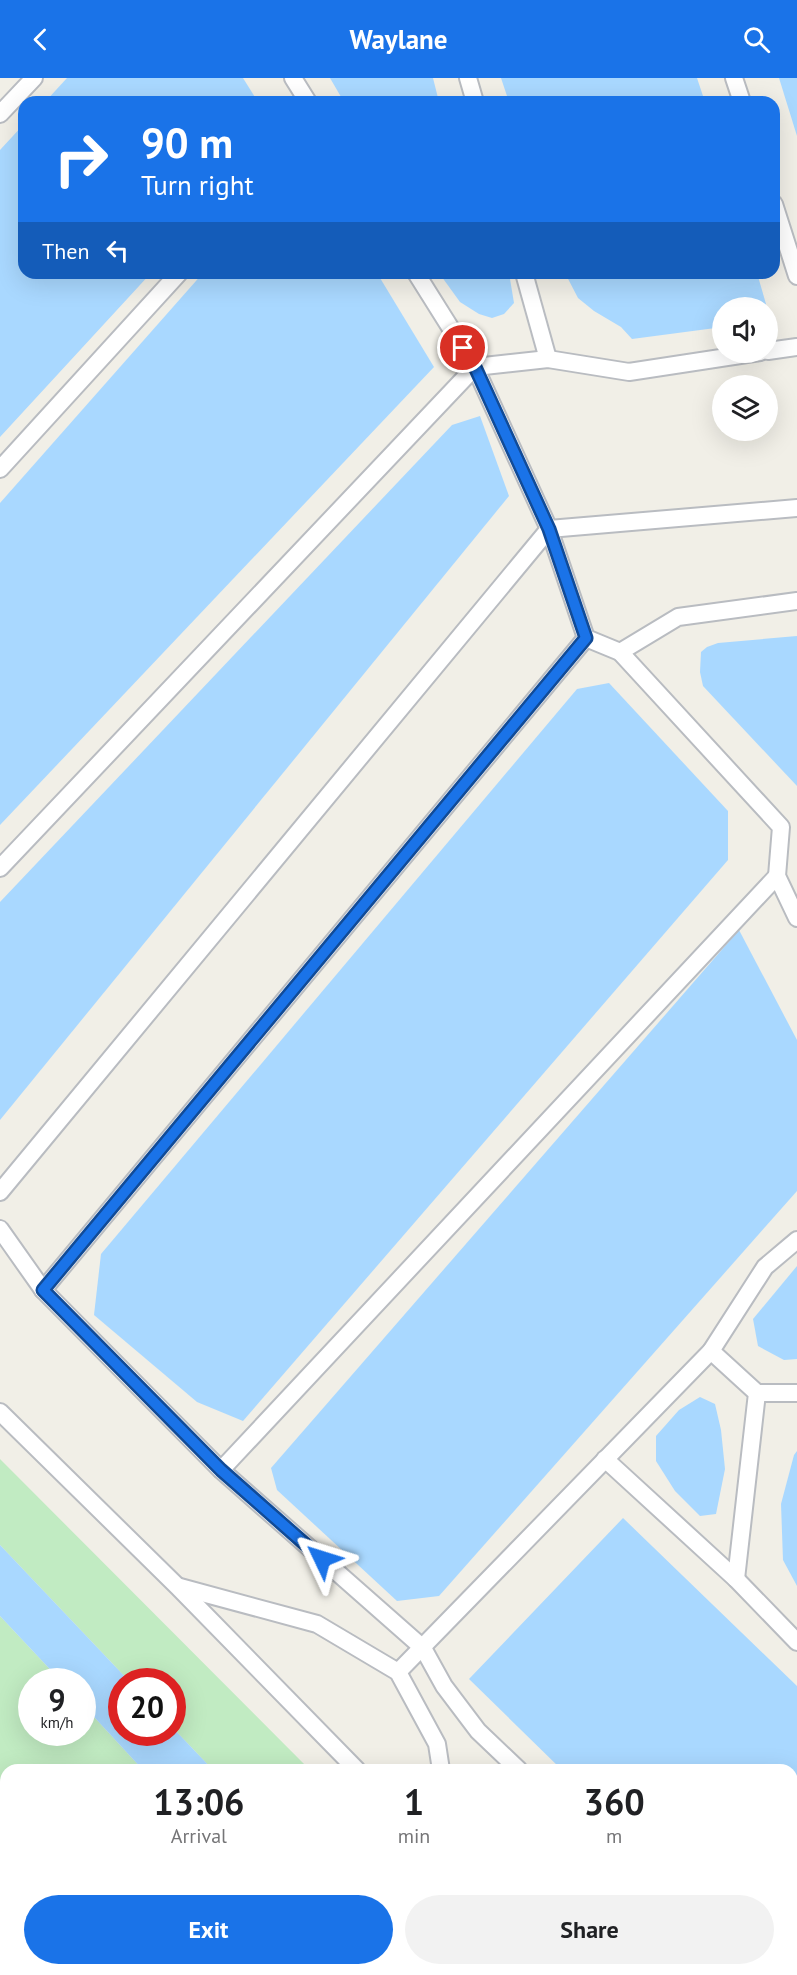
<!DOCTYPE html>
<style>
:root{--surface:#fff;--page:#f2f2f2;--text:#202124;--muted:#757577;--accent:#1a73e8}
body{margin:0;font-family:"PT Sans",sans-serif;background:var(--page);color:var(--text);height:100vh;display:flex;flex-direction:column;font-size:22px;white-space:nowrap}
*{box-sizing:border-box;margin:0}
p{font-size:20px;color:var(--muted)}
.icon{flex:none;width:33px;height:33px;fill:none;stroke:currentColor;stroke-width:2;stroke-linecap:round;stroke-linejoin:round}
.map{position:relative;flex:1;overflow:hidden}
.sheet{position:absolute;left:0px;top:1686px;width:798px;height:212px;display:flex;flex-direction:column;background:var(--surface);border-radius:18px 18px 0 0;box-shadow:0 6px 24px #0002}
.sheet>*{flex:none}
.guide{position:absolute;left:18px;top:18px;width:762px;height:183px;border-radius:18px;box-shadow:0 6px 24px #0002;background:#1a73e8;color:#fff;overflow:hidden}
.buttons{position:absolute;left:712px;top:219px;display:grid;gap:12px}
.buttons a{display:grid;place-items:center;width:66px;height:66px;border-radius:50%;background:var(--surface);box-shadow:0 6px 24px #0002;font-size:30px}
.speed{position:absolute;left:18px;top:1590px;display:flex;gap:12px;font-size:30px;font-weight:700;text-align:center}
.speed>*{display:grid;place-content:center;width:78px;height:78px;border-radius:50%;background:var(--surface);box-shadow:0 6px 24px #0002;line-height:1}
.speed small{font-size:15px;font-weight:400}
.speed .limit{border:9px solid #d22;background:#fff;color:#111}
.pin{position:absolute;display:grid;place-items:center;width:51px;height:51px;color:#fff;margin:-26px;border:3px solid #fff;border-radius:50%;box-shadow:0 2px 6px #0007}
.me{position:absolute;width:66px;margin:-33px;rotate:311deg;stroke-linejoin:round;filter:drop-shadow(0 0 4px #0008)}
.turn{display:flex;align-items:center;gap:21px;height:126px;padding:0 24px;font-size:27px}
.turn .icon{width:78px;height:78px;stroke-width:2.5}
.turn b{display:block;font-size:42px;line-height:51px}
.then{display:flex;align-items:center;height:57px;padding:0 24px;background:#0003;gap:12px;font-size:22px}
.eta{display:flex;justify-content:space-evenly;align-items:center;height:102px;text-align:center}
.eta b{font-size:36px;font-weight:600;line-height:42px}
.primary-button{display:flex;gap:12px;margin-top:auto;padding:12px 24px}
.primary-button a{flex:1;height:69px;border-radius:36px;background:var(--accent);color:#fff;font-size:24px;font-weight:600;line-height:69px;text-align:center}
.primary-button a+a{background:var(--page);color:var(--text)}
header{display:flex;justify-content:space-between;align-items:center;height:78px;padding:0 24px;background:var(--accent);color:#fff;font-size:27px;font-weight:600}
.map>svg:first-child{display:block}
.green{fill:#c1ebc2}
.water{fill:#a9d8ff}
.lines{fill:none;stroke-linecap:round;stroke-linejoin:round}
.lane-casing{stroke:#b9bcc1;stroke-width:20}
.lane{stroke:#fff;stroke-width:16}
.route-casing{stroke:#114b97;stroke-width:15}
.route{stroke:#1a73e8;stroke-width:10}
</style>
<header><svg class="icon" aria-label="back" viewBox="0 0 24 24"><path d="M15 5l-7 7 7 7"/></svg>Waylane<svg class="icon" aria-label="search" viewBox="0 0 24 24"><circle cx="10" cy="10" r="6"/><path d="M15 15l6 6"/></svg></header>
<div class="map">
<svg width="797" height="1897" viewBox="0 0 797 1897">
<rect width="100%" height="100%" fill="#f1efe7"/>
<!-- green -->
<g class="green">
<polygon points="0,1381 310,1692 213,1692 173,1650 172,1604 129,1603 0,1467"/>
<polygon points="0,1538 61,1603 32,1604 32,1654 82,1654 83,1627 143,1692 6,1692 6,1892 333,1892 339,1897 0,1897"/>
<polygon points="403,1892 507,1892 513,1897 408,1897"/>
</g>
<!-- water -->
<g class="water">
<polygon points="67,0 243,0 258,24 45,24"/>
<polygon points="330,0 433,0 439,24 344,24"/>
<polygon points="501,0 697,0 705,24 509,24"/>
<polygon points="779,0 797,0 797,58"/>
<polygon points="24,46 24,195 151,195 0,359 0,72"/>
<polygon points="203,195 377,195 434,289 0,747 0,425"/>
<polygon points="439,195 509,195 514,225 504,236 492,240 479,236 460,224"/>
<polygon points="565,195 757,195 766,226 765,229 723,230 723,249 632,261 621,249 594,233 578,220"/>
<polygon points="480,338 509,418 0,1042 0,824 452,347"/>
<polygon points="797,558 797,708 703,608 700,594 701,574 707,569 718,565"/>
<polygon points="609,605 728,733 728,782 243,1343 197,1324 94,1237 101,1176 577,611"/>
<polygon points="739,852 797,962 797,1113 439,1518 397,1523 277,1412 271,1390"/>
<polygon points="797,1188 797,1281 784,1282 758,1268 753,1241"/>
<polygon points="700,1319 715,1326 721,1352 725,1391 716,1436 700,1438 675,1413 656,1383 656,1358 679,1332"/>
<polygon points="797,1373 797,1508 783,1482 781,1426 794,1377"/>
<polygon points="623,1440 797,1608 797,1897 771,1897 766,1892 792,1892 792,1692 562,1692 469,1601"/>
<polygon points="0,1467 129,1603 122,1604 122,1654 172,1654 173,1650 213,1692 143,1692 83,1627 82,1604 61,1603 0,1538"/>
<polygon points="333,1892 403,1892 408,1897 339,1897"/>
<polygon points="585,1892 658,1892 663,1897 591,1897"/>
</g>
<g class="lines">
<!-- lane casing -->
<g class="lane-casing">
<g id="lane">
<polyline points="293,0 308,24"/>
<polyline points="468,0 475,24"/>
<polyline points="734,0 742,24"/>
<polyline points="0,36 34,0"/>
<polyline points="774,126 797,198"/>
<polyline points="416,195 475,289 549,451 586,560 620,574 781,749 777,798 797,840"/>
<polyline points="524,195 548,281"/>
<polyline points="768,273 797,269"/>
<polyline points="0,391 179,195"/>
<polyline points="620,574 678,539 797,523"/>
<polyline points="0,790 475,289 548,281 629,294 760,274"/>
<polyline points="0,1114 549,451 797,430"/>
<polyline points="0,1151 43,1212 221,1392 423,1570 444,1608 478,1653 519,1692"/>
<polyline points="43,1212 586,560"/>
<polyline points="711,1273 757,1315 736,1501"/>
<polyline points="757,1315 797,1315"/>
<polyline points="0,1334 178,1509 357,1692"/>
<polyline points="605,1381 736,1501 797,1564"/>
<polyline points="221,1392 777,798"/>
<polyline points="180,1509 317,1546 398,1594 437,1666 441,1692"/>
<polyline points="398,1594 711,1273 765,1189 797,1162"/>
<polyline points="560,1892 566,1897"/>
<polyline points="726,1892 732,1897"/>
</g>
</g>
<!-- lane -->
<use href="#lane" class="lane"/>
</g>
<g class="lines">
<!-- route casing -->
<g class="route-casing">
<polyline id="route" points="322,1481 221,1392 43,1212 586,560 549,451 475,289 463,270"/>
</g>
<!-- route -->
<use href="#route" class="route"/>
</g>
</svg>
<div class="buttons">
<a><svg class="icon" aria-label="sound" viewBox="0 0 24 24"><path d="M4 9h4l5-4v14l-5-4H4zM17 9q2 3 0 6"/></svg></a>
<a><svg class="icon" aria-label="layers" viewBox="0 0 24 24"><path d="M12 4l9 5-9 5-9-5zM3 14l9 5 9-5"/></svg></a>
</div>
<div class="speed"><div>9<small>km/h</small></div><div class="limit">20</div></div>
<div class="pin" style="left:463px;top:270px;background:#d93025"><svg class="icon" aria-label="arrive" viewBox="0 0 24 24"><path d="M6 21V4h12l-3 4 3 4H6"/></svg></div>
<svg class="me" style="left:322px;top:1481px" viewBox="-20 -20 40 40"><path d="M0-17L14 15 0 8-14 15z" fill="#1a73e8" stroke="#fff" stroke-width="4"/></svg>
<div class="guide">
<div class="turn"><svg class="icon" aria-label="right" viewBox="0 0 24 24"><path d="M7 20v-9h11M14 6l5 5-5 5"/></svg><div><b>90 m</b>Turn right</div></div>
<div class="then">Then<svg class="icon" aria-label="left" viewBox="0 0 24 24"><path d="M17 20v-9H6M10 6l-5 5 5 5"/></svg></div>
</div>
<section class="sheet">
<div class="eta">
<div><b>13:06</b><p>Arrival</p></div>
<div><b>1</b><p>min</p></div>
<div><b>360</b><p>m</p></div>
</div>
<div class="primary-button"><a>Exit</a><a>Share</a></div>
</section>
</div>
